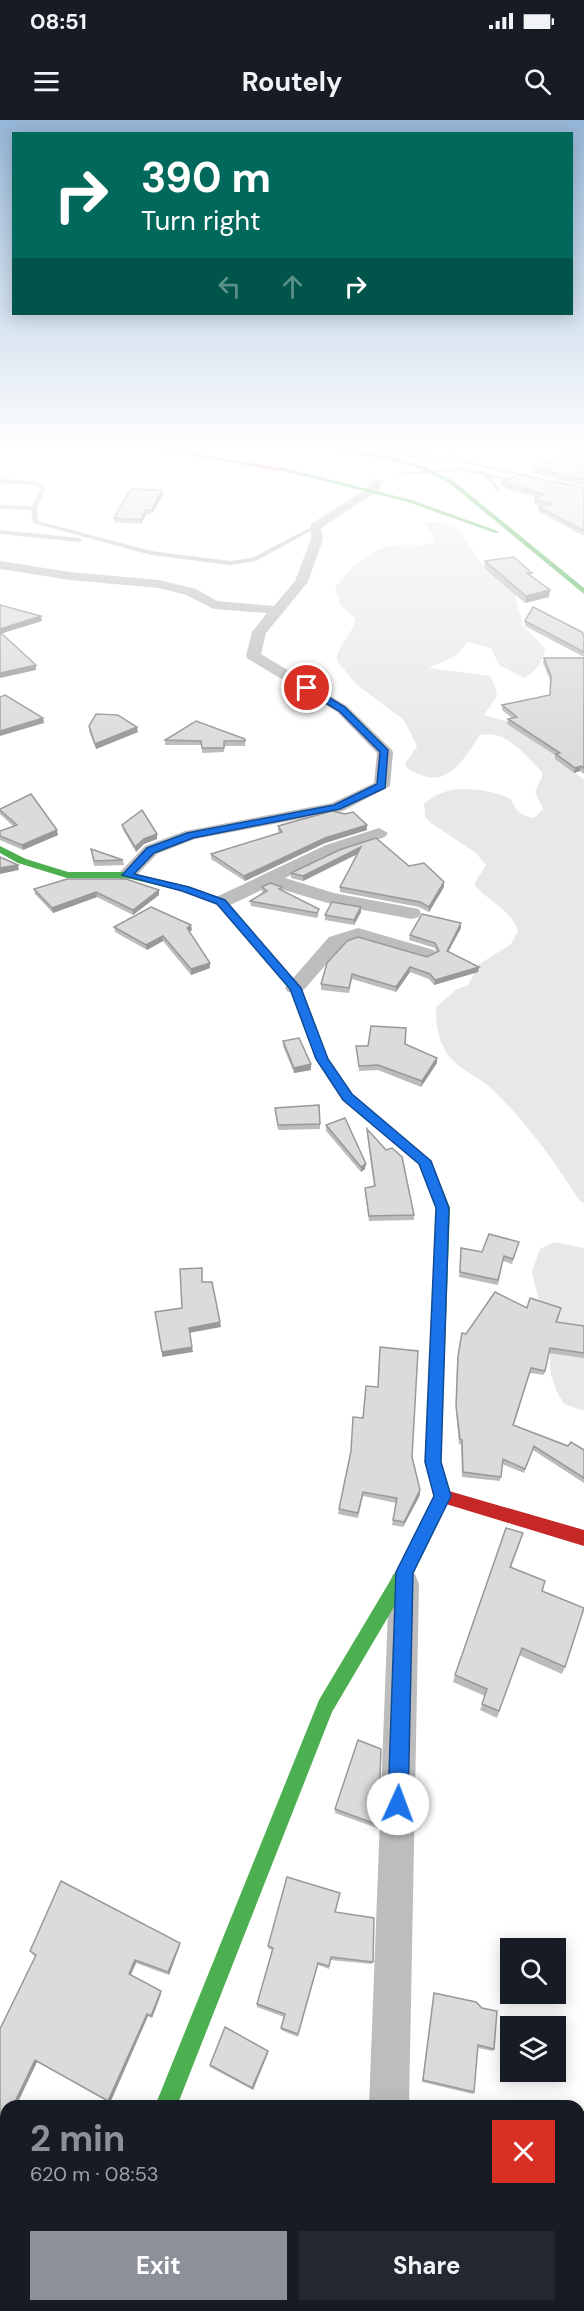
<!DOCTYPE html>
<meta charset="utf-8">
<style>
:root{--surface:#171b24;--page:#242831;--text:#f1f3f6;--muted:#9ea1a6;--accent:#8c9099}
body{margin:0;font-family:"DM Sans",sans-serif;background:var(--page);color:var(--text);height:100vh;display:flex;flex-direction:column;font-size:22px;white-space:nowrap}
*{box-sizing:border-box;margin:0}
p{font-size:20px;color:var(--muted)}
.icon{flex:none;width:33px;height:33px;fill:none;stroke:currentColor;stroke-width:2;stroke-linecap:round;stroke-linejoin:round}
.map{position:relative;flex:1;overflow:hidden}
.sheet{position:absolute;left:0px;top:1980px;width:585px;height:212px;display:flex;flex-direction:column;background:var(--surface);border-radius:18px 18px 0 0;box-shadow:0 3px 15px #0003}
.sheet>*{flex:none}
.banner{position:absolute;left:12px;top:12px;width:561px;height:183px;border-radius:0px;box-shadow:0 3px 15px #0003;background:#00695c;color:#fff;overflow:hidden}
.controls{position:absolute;left:500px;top:1818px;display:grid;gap:12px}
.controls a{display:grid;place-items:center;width:66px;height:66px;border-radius:0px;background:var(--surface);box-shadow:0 3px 15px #0003;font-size:30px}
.pin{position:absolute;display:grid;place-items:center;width:51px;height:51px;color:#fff;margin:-26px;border:3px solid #fff;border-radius:50%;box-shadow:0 2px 6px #0007}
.me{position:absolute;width:66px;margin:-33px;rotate:2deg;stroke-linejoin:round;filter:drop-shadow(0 0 4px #0008)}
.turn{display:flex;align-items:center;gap:21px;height:126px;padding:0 30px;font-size:27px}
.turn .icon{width:78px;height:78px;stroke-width:2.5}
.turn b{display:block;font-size:42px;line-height:51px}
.lanes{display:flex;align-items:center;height:57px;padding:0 30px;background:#0003;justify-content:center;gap:30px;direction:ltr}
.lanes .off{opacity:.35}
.round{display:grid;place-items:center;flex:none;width:63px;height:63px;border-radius:0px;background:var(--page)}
.overview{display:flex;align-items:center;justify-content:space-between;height:102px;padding:0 30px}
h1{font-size:36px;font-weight:700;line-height:45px;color:var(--accent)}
.button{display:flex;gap:12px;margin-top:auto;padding:12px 30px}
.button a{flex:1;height:69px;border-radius:0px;background:var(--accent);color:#fff;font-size:24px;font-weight:700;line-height:69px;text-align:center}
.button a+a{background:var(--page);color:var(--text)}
.status{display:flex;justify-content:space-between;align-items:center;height:42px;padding:0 30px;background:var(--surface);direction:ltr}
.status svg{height:16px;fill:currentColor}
header{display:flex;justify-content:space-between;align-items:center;height:78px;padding:0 30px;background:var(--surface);font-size:27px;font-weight:700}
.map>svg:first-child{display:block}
.green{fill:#e8e8e8}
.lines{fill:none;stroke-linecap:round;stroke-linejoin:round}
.lane{fill:#bdbdbd;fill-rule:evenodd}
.street{fill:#bdbdbd;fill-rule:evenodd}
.fast{fill:#4caf50;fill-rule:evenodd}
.slow{fill:#ffc107;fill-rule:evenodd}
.jam{fill:#c62828;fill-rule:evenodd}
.wall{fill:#bcbcbc}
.shaded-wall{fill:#999}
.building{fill:#dbdbdb;stroke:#999;stroke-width:1.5}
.route{fill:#1a73e8;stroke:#114b97;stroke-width:1.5}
</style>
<div class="status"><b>08:51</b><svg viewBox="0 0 49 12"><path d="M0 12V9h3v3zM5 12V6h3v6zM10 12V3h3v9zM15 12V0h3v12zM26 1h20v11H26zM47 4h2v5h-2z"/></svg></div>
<header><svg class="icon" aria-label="menu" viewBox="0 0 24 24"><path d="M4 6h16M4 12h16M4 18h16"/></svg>Routely<svg class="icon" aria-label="search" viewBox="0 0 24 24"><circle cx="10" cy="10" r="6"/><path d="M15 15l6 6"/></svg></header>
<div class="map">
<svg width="584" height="2191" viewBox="0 0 584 2191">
<rect width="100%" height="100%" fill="#fff"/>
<!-- green -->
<g class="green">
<path d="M424 402C471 402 464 426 489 451 495 458 506 462 513 467L523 506 545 528C544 541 536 552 524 558L499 545 491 528 468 522 457 535 429 548 490 556 495 566 497 576 484 595 551 613 565 645 584 660V1083L579 1080C554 1041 527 1003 493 970 478 955 454 949 444 928 438 917 435 900 436 887L457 869 468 865 478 845 511 824 518 811C512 790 487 781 474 764L486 745 476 733 431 703 425 697 424 684C447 662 484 668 511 679 515 691 522 696 534 698L543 689 535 672 542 657V652C524 635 508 610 480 615 467 634 451 665 424 656 416 653 409 652 405 644L417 626 404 600 357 565 337 541C337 524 353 516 355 499L340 484 335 468C351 447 370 428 397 425 408 424 419 426 430 424L435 419Z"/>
<polygon points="554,1122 584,1128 584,1291 564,1284 556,1270 551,1255 549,1225 532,1152 540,1129"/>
</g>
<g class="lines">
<!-- lane -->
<g class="lane">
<polygon points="369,326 375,326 376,332 447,336 451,330 444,326 452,326 457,329 452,337 560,363 557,365 440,338 374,336 371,334"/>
<polygon points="461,347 479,351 482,349 486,353 507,358 504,360 490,357 500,369 497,371 483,355 461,351 399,355 396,353"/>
<polygon points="0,359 36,361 46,367 37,388 38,401 151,431 230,441 252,438 313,406 318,407 256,441 230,445 151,435 33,403 31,390 0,389 0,385 32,386 41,369 35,365 0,363"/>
<polygon points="0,410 79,418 82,420 79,422 0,414"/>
</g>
<!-- street -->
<g class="street">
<polygon points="374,359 384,361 376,372 321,408 323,419 308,462 266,513 261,534 347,586 391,629 393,632 390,666 343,691 195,719 157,734 133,759 121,759 118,755 121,751 145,726 185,711 332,683 374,663 377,633 337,592 248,539 246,536 252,512 267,493 214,489 186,475 159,468 70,460 0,449 0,441 70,452 159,460 196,469 217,481 274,486 295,461 311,419 311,404 368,368"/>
<polygon points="379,708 388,713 385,717 338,733 285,758 334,773 419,789 421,793 419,797 412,799 331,784 270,766 228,786 221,788 212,782 214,778 326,725"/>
<polygon points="358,808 434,830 437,834 427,840 358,820 343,825 302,872 288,872 285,868 288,864 329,817"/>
<polygon points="404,1450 415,1454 419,1464 409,1986 369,1986 389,1464 393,1454"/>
<polygon points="66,2186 108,2186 106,2191 64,2191"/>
<polygon points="333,2186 375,2186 374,2191 332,2191"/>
</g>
<!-- fast -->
<g class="fast">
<polygon points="207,326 333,327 393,337 424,347 452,360 584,468 584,474 448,362 420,349 391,341 333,331"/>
<polygon points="281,347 412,380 500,412 495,413 408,382 279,350"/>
<polygon points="0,726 26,739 68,752 127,752 189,767 225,780 301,868 328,939 351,974 431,1041 450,1088 446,1201 444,1205 439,1207 434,1205 432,1201 436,1088 419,1043 343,980 316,939 290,869 217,784 182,771 127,758 67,758 18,743 0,733"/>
<polygon points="438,1377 444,1379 446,1384 411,1458 332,1592 177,1986 155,1986 319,1580 399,1446 432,1379"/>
</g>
<!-- slow -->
<polygon class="slow" points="439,1195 444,1197 446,1201 441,1342 450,1376 448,1381 442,1383 436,1381 434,1376 425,1342 432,1201 434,1197"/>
<!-- jam -->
<g class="jam">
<polygon points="135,326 152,326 284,349 281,351"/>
<polygon points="442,1369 584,1410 584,1426 446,1384 444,1389 438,1391 432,1389 430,1384 436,1371"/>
</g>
</g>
<!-- wall -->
<g class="wall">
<polygon points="584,331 584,366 532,353 532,348"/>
<polygon points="502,362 584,368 584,416 539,392 539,387 542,386 534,384 535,379 538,378 501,367"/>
<polygon points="163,374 152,394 146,394 141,404 114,402 114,398"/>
<polygon points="485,441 531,456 550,470 549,477 525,483 484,448"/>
<polygon points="525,501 584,515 584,537 525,506"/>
<polygon points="544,538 584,538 584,654 580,651 574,653 555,639 555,635 507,604 508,599 512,598 502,590 502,585 550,575 550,560 543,543"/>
<polygon points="89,606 138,612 96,629 89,611"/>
<polygon points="245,619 245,626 224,626 224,632 202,633 202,625 165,625 165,620"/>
<polygon points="0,689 58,715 23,730 0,720 0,711 13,706 0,694"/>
<polygon points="122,705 157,714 157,719 144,724 136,732 123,710"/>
<polygon points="367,705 367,710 325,723 245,761 211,739 211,734 279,713 278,711 278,706"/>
<polygon points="376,718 409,746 444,767 429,792 419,787 340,772 340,767 358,734 303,761 291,758 291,753"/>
<polygon points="91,729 123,740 124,745 94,746"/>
<polygon points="262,767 282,770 319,794 317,798 251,786 250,781 263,773 262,772"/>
<polygon points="34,769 159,770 159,775 133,795 97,777 53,793 35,774"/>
<polygon points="361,787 361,792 354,805 325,800 325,795"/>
<polygon points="461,803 461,808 448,832 478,852 434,865 429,859 410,852 396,872 352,859 349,873 321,870 321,864 327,843 427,837 436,832 435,828 409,820 410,815"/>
<polygon points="114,807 192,810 189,812 210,843 210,848 191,855 163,821 147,830 115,812"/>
<polygon points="283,921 311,950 294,953 283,926"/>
<polygon points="405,925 437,943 421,967 378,950 359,951 356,926"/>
<polygon points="275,988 320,1004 320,1009 278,1010"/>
<polygon points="326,1005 365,1049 361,1052 326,1011"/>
<polygon points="367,1009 414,1095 414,1100 369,1101 365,1073 365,1068 374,1066 367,1014"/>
<polygon points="519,1122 512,1144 503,1141 498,1165 459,1157 461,1128 482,1132"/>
<polygon points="527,1188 560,1193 557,1202 584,1206 584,1238 549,1233 544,1255 530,1253 514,1305 568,1326 584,1330 584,1363 533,1330 524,1353 502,1344 500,1361 462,1357 461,1325 459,1324 456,1291 457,1241 462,1213 466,1214"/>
<polygon points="412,1337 420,1370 420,1375 403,1407 392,1405 396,1383 363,1376 358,1398 338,1394 339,1389"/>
<polygon points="521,1420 511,1448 542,1472 565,1547 562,1554 519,1535 497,1598 480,1590 485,1576 453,1562 455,1555"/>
<polygon points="335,1689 378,1705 377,1708 335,1693"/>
<polygon points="335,1792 373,1842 372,1844 330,1840 329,1849 318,1845 298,1917 281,1910 284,1897 257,1887 257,1884 272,1830 268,1828 268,1826"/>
<polygon points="180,1825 169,1855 136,1843 131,1855 161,1874 152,1898 148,1896 110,1983 37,1942 0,2019 0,1909 35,1836 32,1834 30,1831"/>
<polygon points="434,1873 494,1929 493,1931 478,1928 474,1972 473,1974 422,1962"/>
<polygon points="268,1933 253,1970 210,1947 210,1945"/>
</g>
<!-- shaded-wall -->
<g class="shaded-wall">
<polygon points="162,370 163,374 152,394 152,390"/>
<polygon points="146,390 146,394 141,404 141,400"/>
<polygon points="550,470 549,477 525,483 526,476"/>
<polygon points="41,496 42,501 0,514 0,509"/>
<polygon points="36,545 36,550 0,558 0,553"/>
<polygon points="43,598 44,603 0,616 0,611"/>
<polygon points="137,607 138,612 96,629 95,624"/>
<polygon points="581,646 580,651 574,653 575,648"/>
<polygon points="367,705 367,710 325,723 245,761 244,756 325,718"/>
<polygon points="57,710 58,715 23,730 22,725"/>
<polygon points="157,714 157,719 144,724 136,732 135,727 144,719"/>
<polygon points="361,727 361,732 303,761 303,756"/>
<polygon points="18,745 19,750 0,754 0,748"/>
<polygon points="444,762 444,767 429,792 429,787"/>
<polygon points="159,770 159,775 133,795 133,790"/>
<polygon points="96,772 97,777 53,793 52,788"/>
<polygon points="361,787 361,792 354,805 354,800"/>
<polygon points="461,803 461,808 446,836 447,831"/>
<polygon points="191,805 192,810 187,813 187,808"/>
<polygon points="163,816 163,821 147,830 146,825"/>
<polygon points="210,843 210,848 191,855 191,849"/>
<polygon points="410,847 410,852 396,872 396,867"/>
<polygon points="479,847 478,852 434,865 435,860"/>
<polygon points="437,938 437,943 421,967 422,961"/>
<polygon points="311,944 311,950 294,953 294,948"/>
<polygon points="366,1044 365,1049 361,1052 361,1047"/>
<polygon points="220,1202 221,1207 189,1213 189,1208"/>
<polygon points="192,1227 193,1232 162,1237 162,1232"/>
<polygon points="420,1370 420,1375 403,1407 404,1402"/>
<polygon points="180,1823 180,1825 169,1855 168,1852"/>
<polygon points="135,1840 136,1843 130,1856 129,1854"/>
<polygon points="161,1871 161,1874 152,1898 151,1896"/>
<polygon points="147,1894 148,1896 110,1983 108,1981"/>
<polygon points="268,1931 268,1933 253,1970 252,1968"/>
<polygon points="35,1940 37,1942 16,1986 13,1986"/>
<polygon points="6,2000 6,2006 0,2019 0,2013"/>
</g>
<!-- building -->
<g class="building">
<polygon points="584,331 584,360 532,348 564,334"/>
<polygon points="520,354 584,368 584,411 539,387 551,384 535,379 544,374 502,362"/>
<polygon points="131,369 162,370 152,390 146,390 141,400 114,398"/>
<polygon points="514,437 532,453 527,453 550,470 526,476 485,441"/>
<polygon points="0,485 41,496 0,509"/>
<polygon points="533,487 582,512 584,515 584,532 525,501"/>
<polygon points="0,512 36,545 0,553"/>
<polygon points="544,538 584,538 584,648 581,646 575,648 556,634 560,633 508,599 517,597 502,585 550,575 551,556"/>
<polygon points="5,575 43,598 0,611 0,577"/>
<polygon points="96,594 118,595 137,607 95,624 89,606"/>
<polygon points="196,601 245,619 245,621 224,621 224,628 202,628 201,621 165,620"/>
<polygon points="31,674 57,710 22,725 0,716 0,711 17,705 0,690 0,689"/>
<polygon points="142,690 157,714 144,719 135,727 122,705"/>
<polygon points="332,691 345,694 353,692 367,705 325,718 244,756 211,734 282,712 278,706"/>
<polygon points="376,718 409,746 424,743 444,762 429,787 420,782 340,767 361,727 303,756 291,753 339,730"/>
<polygon points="91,729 123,740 94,741"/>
<polygon points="0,737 18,745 0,748"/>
<polygon points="67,759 126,759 159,770 133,790 96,772 52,788 34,769"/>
<polygon points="270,763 282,767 279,769 319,789 317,793 250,781 267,771 262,767"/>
<polygon points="332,782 361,787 354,800 325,795"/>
<polygon points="151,787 191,805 187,808 210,843 191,849 163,816 146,825 114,807"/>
<polygon points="422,794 461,803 447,831 479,847 435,860 430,854 410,847 396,867 352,854 349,868 321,864 327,843 347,821 358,817 427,837 439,831 435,823 410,815"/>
<polygon points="371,906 406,908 405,924 437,938 422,961 378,945 359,946 356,926 368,926"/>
<polygon points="299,918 311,944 294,948 283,921"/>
<polygon points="319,985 320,1004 278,1005 275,988"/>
<polygon points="345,998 366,1044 361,1047 326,1005"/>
<polygon points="367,1009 386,1030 392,1028 402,1037 414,1095 369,1096 365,1068 375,1066"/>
<polygon points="489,1114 519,1122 513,1139 504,1136 498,1160 460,1152 461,1128 482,1132"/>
<polygon points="202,1148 202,1162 212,1162 220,1202 189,1208 192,1227 162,1232 155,1192 182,1188 180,1149"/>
<polygon points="495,1172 527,1188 530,1178 561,1188 556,1202 584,1206 584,1233 550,1228 545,1251 531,1248 513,1305 568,1326 571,1322 584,1330 584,1358 534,1326 525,1349 503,1339 501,1357 463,1352 462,1320 460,1319 456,1286 458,1236 462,1213 466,1214"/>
<polygon points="380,1227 418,1231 412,1337 420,1370 404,1402 393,1400 397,1378 363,1372 358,1393 339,1389 351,1331 353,1297 363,1298 366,1266 378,1267"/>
<polygon points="506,1408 523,1413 510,1447 545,1461 542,1471 584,1488 565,1547 522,1528 499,1591 482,1584 487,1569 455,1555"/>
<polygon points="358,1620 381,1629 378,1705 335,1689"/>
<polygon points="287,1757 340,1773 335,1792 374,1798 373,1842 331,1837 329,1846 318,1843 298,1914 281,1908 285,1894 257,1884 273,1828 268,1826"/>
<polygon points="61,1761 180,1823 168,1852 135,1840 129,1854 161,1871 151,1896 147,1894 108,1981 35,1940 13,1986 6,1986 6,2000 0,2013 0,1909 36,1835 30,1831"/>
<polygon points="434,1873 476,1882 482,1888 497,1891 494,1929 478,1925 474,1972 423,1960"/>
<polygon points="225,1907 268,1931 252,1968 210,1945"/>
<polygon points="195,1981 206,1986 188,1986 193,1985"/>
<polygon points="130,2186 216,2186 224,2191 127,2191"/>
<polygon points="401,2186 421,2186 426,2188 426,2186 484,2186 483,2191 399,2191"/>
</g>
<!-- sky -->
<linearGradient id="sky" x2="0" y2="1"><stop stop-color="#95b6d6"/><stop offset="0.52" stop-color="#fff"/><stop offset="1" stop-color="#fff" stop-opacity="0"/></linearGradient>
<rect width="584" height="633" fill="url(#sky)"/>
<!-- route -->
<polygon class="route" points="304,566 310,566 345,587 388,630 385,668 340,689 193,718 154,733 134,754 189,767 225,780 301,868 328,939 352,974 431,1041 449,1088 441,1342 451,1376 413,1453 408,1684 405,1691 398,1694 391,1691 388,1684 396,1452 434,1376 425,1342 436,1088 419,1044 343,980 316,939 290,869 217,784 182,771 122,755 147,728 187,713 334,685 377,664 380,632 339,591 304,570"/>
</svg>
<div class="controls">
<a><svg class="icon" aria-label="search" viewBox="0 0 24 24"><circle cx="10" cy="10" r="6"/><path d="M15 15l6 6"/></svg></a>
<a><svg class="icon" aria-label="layers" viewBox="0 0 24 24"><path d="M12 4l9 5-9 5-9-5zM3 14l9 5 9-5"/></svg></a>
</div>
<div class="pin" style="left:307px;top:568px;background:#d93025"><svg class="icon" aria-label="arrive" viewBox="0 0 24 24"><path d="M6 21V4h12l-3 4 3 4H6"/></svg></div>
<svg class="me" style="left:398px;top:1684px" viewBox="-20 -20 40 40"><circle r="19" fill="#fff"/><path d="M0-13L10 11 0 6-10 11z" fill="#1a73e8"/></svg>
<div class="banner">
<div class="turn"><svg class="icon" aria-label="right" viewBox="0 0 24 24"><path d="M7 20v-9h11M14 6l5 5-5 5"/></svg><div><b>390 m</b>Turn right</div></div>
<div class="lanes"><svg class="icon off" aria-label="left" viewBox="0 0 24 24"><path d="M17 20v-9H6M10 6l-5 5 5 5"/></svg><svg class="icon off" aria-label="ahead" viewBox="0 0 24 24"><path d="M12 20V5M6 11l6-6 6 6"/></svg><svg class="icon" aria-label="right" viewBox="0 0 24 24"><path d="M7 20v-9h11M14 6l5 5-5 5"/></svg></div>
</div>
<section class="sheet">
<div class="overview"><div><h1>2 min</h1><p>620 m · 08:53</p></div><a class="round" style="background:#d93025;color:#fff"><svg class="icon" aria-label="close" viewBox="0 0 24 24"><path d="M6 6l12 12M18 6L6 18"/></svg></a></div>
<div class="button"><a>Exit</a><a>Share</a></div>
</section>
</div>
